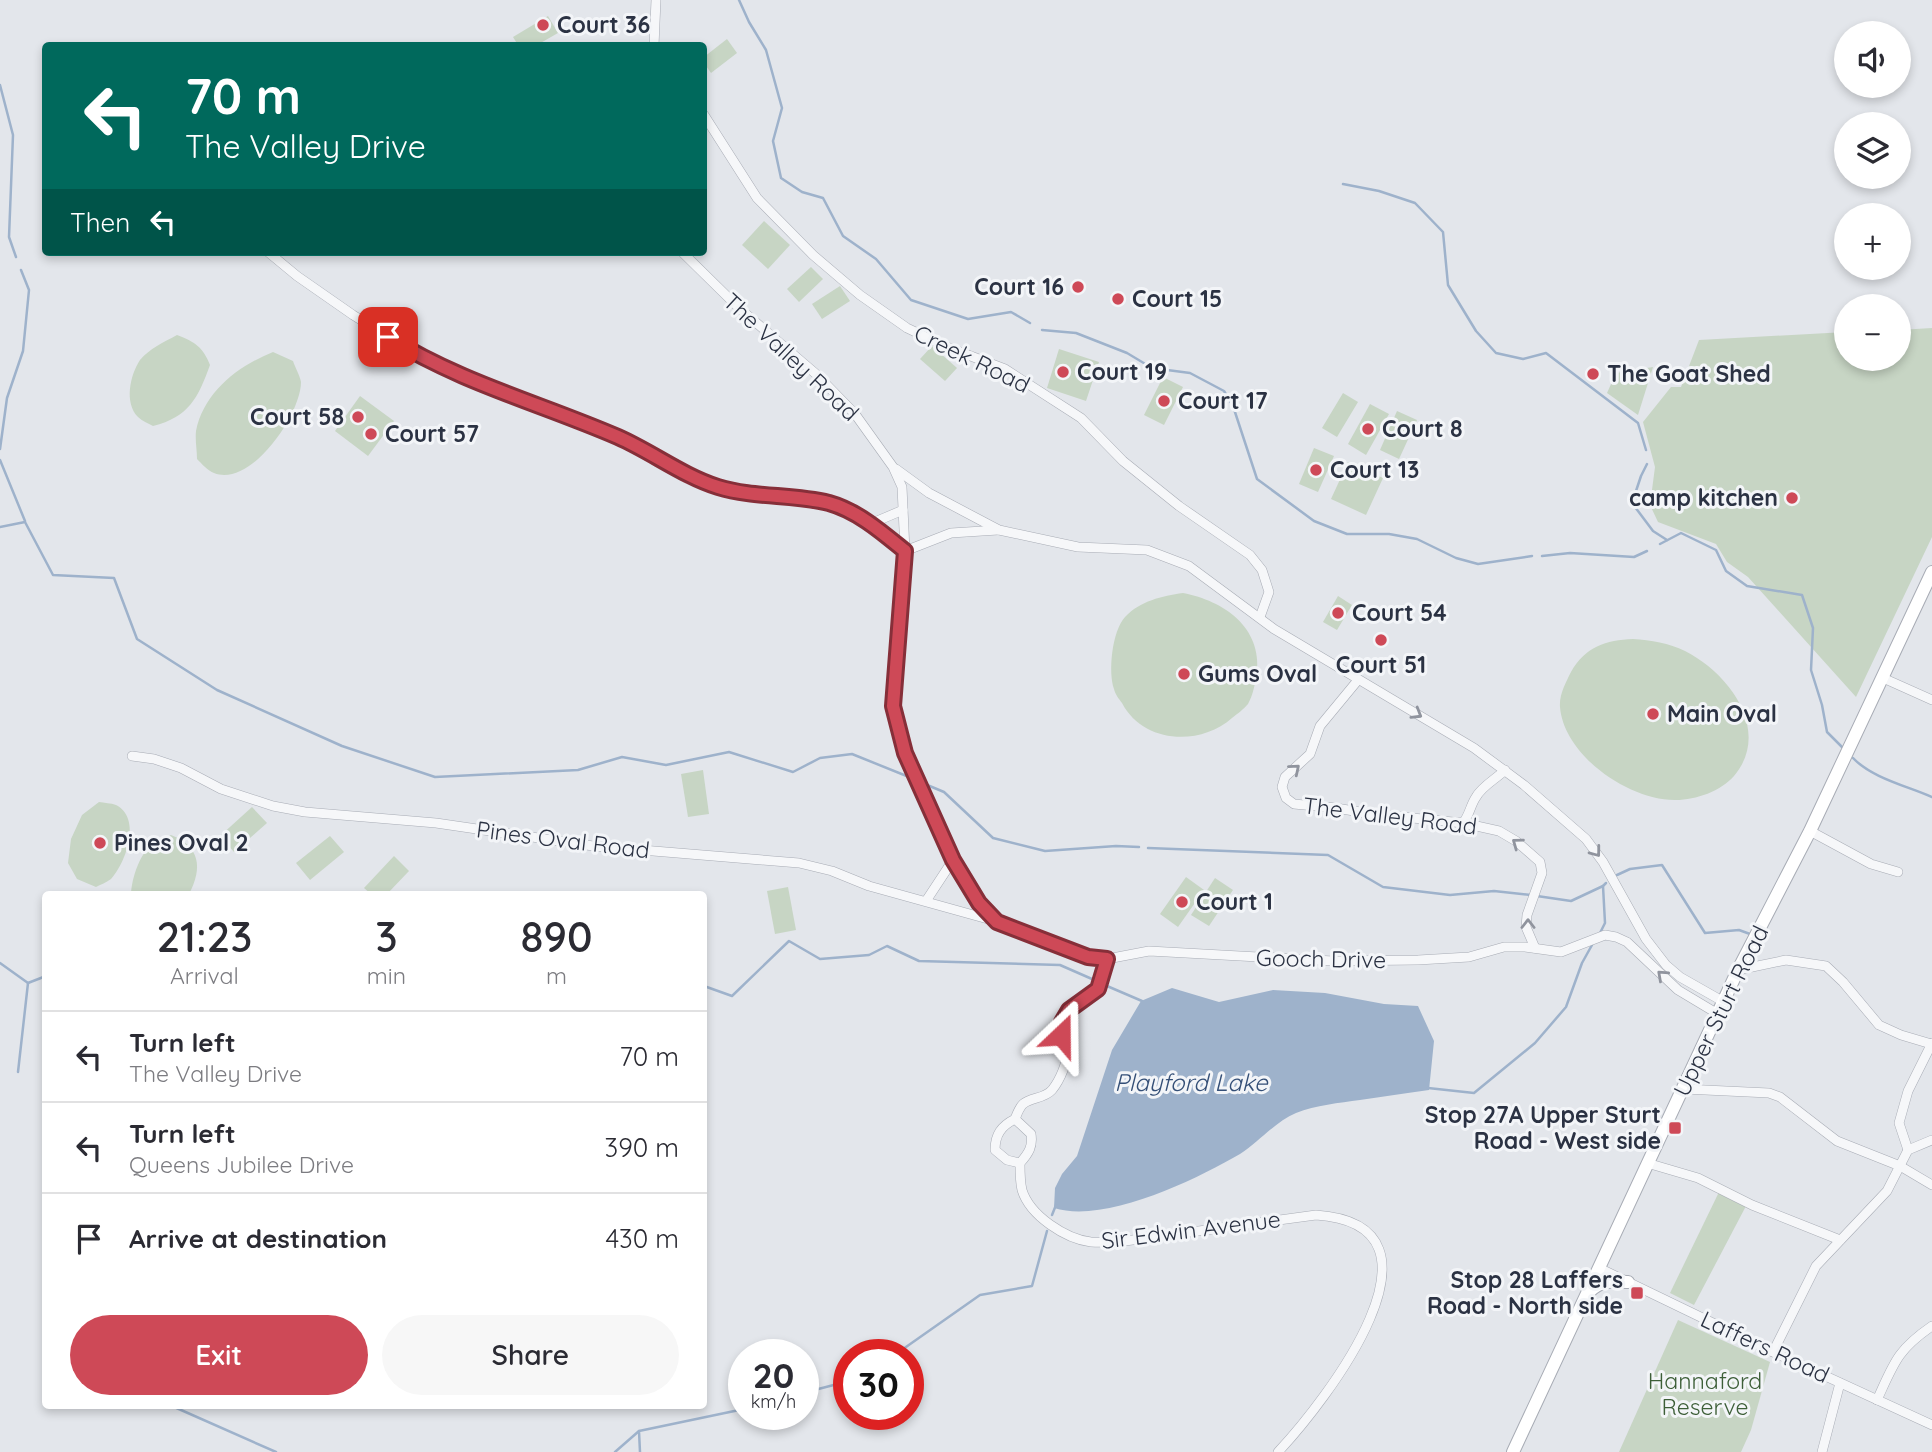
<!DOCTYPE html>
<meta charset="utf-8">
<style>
:root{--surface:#fff;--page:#f7f7f7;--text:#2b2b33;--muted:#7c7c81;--line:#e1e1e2;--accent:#ce4957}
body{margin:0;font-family:Quicksand,sans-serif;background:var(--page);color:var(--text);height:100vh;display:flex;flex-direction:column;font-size:26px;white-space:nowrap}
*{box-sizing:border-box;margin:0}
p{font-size:23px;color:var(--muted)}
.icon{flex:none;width:38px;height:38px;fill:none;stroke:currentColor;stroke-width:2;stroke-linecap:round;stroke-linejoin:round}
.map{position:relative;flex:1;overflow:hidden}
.drawer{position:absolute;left:42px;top:891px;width:665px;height:518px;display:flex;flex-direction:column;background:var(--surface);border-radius:7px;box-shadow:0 4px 10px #0003}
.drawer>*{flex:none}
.guide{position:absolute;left:42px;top:42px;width:665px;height:214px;border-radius:7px;box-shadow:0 4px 10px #0003;background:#00695c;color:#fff;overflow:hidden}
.controls{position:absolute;left:1834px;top:21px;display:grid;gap:14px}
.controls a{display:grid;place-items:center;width:77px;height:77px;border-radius:50%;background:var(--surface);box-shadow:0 4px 10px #0003;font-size:35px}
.speed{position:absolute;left:728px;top:1339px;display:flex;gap:14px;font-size:35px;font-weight:700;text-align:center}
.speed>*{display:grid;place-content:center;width:91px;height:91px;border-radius:50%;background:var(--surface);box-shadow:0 4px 10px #0003;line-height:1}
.speed small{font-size:18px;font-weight:400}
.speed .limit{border:10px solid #d22;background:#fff;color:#111}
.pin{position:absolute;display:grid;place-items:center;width:60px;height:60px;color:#fff;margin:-30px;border-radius:14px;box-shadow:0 4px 10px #0006}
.me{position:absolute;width:77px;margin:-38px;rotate:23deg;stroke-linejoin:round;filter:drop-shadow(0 0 5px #0008)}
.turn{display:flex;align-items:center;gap:24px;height:147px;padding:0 28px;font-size:32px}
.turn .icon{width:91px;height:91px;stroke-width:2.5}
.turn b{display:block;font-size:49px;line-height:60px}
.then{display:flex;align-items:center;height:66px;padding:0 28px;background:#0003;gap:14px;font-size:26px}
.eta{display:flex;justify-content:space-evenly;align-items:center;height:119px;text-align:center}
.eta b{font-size:42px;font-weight:600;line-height:49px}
.primary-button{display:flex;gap:14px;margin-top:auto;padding:14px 28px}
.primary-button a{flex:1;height:80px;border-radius:42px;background:var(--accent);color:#fff;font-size:28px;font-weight:600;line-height:80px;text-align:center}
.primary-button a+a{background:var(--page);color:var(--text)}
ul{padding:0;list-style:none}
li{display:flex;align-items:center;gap:21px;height:91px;padding:0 28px;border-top:2px solid var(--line)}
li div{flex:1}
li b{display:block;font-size:26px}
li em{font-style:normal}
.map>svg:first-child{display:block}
.green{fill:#c7d5c4}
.water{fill:#9eb2cb}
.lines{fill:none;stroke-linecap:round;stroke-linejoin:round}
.stream{stroke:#9eb2cb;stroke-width:2.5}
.minor-casing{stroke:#a8acb5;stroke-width:10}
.secondary-casing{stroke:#a8acb5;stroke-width:14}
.minor{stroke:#f6f7f9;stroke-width:9}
.secondary{stroke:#fff;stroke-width:12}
.oneway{stroke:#90949e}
.route-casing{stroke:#862f39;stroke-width:18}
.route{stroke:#ce4957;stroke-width:12}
.poi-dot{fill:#ce4957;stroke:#f3f5f8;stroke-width:2.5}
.labels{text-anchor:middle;stroke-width:6;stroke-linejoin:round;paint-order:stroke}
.poi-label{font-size:23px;font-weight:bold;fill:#2b3243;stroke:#f3f5f8;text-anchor:start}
.street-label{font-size:23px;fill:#2b3243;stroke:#f3f5f8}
.park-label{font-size:23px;fill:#3d5f38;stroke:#f3f5f8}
.water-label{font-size:24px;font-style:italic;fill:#344f77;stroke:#f3f5f8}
</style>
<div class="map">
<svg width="1932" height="1452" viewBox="0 0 1932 1452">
<rect width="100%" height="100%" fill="#e3e6eb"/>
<!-- green -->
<g class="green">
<polygon points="548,16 558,33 537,45 518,45 513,37"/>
<polygon points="727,39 737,53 711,73 704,63 704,57"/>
<polygon points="764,221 790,245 768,269 742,245"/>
<polygon points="811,267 823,279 799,302 787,289"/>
<polygon points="840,286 850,301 822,319 812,304"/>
<polygon points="1932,328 1932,537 1856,697 1748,577 1727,562 1716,544 1658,522 1650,505 1655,467 1643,422 1671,387 1681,387 1699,340 1846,332 1846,359 1899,359 1899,330"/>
<path d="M177 335C195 342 203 347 210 365 198 398 189 417 153 426 148 423 142 421 138 417 124 403 130 375 140 360 149 349 164 342 177 335Z"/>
<polygon points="932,346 957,368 945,381 920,359"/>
<polygon points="1059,349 1099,362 1086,401 1047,388"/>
<path d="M273 352 293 361C295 367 300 376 301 382 301 414 251 488 214 473 208 471 201 463 197 459 197 450 195 440 196 431 204 392 238 366 273 352Z"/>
<polygon points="1653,367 1638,415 1607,393 1616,373"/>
<polygon points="1163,377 1183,387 1164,425 1144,415"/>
<polygon points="1343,393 1358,402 1337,437 1322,428"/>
<polygon points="360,396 394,421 368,456 335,431"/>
<polygon points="1370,404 1389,414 1366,455 1348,444"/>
<polygon points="1397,411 1417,420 1399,459 1380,450"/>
<polygon points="1314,448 1334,456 1318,492 1299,484"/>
<polygon points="1348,462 1383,478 1366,515 1331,499"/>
<path d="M1183 593C1224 601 1262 627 1257 673 1255 684 1253 695 1248 704 1244 709 1237 714 1232 718 1199 747 1143 743 1122 703 1119 699 1115 694 1114 689 1108 672 1112 631 1125 617 1140 601 1162 596 1183 593Z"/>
<polygon points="1338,596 1352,605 1337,630 1323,622"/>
<path d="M1633 639C1651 640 1669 643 1685 651 1729 673 1772 731 1734 776 1721 791 1696 800 1676 800 1630 801 1564 756 1560 707 1559 695 1566 682 1571 672 1585 647 1606 640 1633 639Z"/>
<polygon points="703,770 709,814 688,817 681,774"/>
<path d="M99 802C104 803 111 803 116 805 142 818 126 863 111 879 107 882 100 885 96 887L77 879 68 863 71 839 82 815Z"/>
<polygon points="252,807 267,823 234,852 220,836"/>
<path d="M171 835C200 846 203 868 189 894H131C132 877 140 852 155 842 159 839 166 837 171 835Z"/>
<polygon points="330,836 344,852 310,880 296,863"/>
<polygon points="394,856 409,871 387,894 371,894 364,888"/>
<polygon points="1186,877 1204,890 1178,927 1160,914"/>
<polygon points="1215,878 1233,890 1209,926 1191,915"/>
<polygon points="788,887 796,930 775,934 767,891"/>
<polygon points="1719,1192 1746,1206 1694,1305 1670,1293"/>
<polygon points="1678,1320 1770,1362 1751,1430 1741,1452 1619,1452"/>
</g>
<!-- water -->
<path class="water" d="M1172 988 1219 1002 1273 990 1325 993 1384 1004 1418 1006 1434 1041 1429 1090C1405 1093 1383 1097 1360 1100 1339 1103 1316 1105 1296 1113 1276 1121 1259 1142 1240 1154 1195 1180 1105 1224 1054 1208L1055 1188 1062 1174 1077 1156 1112 1050 1141 1001Z"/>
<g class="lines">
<!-- stream -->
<g class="stream">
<polyline points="739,0 749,22 766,50 782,108 773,141 781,178 802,192 823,198 843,236 876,259 911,300 968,319 1011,312 1030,323"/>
<polyline points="0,85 13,135 9,237 16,257"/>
<polyline points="1343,184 1379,191 1415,203 1443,232 1448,285 1476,331 1496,353 1523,359 1546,353 1638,423 1646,450"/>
<polyline points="1042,330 1076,333 1127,353 1152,368 1190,373 1224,391 1233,406 1257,479 1314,521 1347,534 1389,534 1417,539 1456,558 1478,564 1532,556"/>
<polyline points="0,449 7,398 23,351 29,290 21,270"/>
<polyline points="0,460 25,521"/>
<polyline points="1647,464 1641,476 1632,503 1653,531 1667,540"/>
<polyline points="0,527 25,522 53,575 114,578 137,639 217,690 342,746 435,777 578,770 622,757 666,765 729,752 793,772 820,758 852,754 914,779"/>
<polyline points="1660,544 1681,533 1716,550 1726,571 1747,586 1802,595 1813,628 1811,670 1822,705 1827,732 1842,747"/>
<polyline points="1542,556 1570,553 1634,557 1647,551"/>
<path d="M1853 758C1872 778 1907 786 1932 797"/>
<polyline points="920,782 944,792 993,838 1045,851 1116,846 1139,847"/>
<polyline points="1148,848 1328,855 1383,887 1450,895 1494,891 1531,895"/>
<polyline points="1617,875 1630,869 1662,865 1705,933 1739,930 1750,934"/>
<polyline points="1537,896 1571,901 1603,886"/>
<polyline points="1600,933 1605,923 1603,886 1606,883"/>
<polyline points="0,963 28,983 46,976"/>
<polyline points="704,986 732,996 789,941 820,959 869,955 887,946 919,961 1060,965 1092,979"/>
<polyline points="1107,986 1142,1001"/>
<polyline points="18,1072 28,983"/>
<polyline points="1428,1088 1474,1093 1535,1043 1566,1007 1582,963 1592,945"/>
<polyline points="1052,1215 1056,1205"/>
<polyline points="896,1354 980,1295 1032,1286 1047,1231"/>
<polyline points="803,1393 849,1381"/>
<polyline points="166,1405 172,1406 276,1452"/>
<polyline points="615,1452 639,1431"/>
<polyline points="640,1452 639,1431 744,1409"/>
</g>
<!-- minor casing -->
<g class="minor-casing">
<g id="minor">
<polyline points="654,46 656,0"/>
<polyline points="704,115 757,198 813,255 860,295 907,328 947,347 1005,369 1081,418 1123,461 1179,506 1250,555 1262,570 1269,592 1260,617"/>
<polyline points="268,252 297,276 353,315 406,348 445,368 625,440 717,487 749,494 782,496 832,504 870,524 905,551"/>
<polyline points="682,252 739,308 816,374 855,414 893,467 902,487 905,551 893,706 905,753 939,833 964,883 979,903 997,922 1088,957 1107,959 1149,951 1333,961 1418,960 1469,957 1504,947 1525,947 1561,952 1605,935 1616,937 1627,942 1678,990 1718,1014"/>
<polyline points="896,469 929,493 999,530 1078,547 1147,550 1189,566 1274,629 1474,748 1524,785 1586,839 1603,862 1646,939 1666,965 1680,977 1724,1002"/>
<polyline points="870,524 903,510"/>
<polyline points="905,551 951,533 998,530"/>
<polyline points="1883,678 1932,700"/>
<polyline points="1358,680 1320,726 1310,754 1285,777 1282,787 1286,798 1294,804 1336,808 1372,814 1463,823 1499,831 1516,841 1540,862 1542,873 1527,915 1526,927 1535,948"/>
<polyline points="132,756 154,759 181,768 221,789 273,806 305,812 436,823 593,846 799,863 832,871 869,886 995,921"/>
<path d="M1463 823C1470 814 1470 806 1476 797 1482 786 1496 779 1505 770"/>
<polyline points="1810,831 1871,864 1898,872"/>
<polyline points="926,901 953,860"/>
<polyline points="1738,970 1786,960 1826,966 1843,982 1879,1025 1901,1035 1931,1044"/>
<polyline points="1684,1089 1769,1093 1780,1097 1837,1141 1900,1166 1932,1185"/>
<path d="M1015 1119 1031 1134C1033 1146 1029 1153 1020 1163 1020 1171 1020 1182 1022 1190 1030 1216 1066 1239 1091 1242 1102 1243 1114 1242 1125 1241L1316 1215C1464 1225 1324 1403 1278 1452"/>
<path d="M1015 1119C1017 1114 1019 1108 1023 1104 1031 1097 1044 1099 1052 1090 1060 1080 1068 1062 1067 1049 1067 1040 1060 1034 1062 1023 1068 1000 1088 1003 1097 991 1103 983 1104 969 1107 959"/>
<path d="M1015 1119C1001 1126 995 1135 995 1150L1007 1160 1020 1163"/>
<polyline points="1908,1150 1899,1123 1908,1091 1932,1043"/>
<polyline points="1647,1163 1698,1178 1752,1205 1840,1240"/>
<polyline points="1599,1268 1773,1352 1932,1425"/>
<polyline points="1773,1352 1816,1266 1887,1191 1908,1150 1932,1140"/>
<path d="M1877 1400C1894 1363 1897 1350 1932 1326"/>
<polyline points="1822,1452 1840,1383"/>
</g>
</g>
<!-- secondary casing -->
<g class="secondary-casing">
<g id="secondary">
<path d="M1589 1292C1601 1280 1612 1281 1628 1282"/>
<polyline points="1513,1452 1738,970 1810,831 1932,572"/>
</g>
</g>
<!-- minor -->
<use href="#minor" class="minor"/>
<!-- secondary -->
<use href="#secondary" class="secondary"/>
</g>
<!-- one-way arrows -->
<defs><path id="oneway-chevron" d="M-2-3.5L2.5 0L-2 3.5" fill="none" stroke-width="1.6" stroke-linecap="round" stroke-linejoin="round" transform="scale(1.75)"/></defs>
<g class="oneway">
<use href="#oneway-chevron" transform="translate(1417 714) rotate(31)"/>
<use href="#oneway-chevron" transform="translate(1295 769) rotate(-40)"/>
<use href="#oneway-chevron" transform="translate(1517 843) rotate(-144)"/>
<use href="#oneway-chevron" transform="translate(1596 852) rotate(53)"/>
<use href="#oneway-chevron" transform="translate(1528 924) rotate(-90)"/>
<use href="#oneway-chevron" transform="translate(1662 975) rotate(-138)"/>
</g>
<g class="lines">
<!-- route casing -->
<g class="route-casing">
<path id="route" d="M388 337C459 382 542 404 618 437 652 452 683 476 718 487 754 498 792 494 829 503 858 511 883 533 905 551L893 706 905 753 953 860 979 903 997 922 1088 957 1107 959 1098 989 1069 1010 1062 1022 1061 1035"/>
</g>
<!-- route -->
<use href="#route" class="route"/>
</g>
<!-- markers -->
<g class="poi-dot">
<circle cx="543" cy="25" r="7"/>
<circle cx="1078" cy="287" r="7"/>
<circle cx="1118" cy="299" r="7"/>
<circle cx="1063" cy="372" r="7"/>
<circle cx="1593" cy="374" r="7"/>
<circle cx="1164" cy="401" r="7"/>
<circle cx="358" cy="417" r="7"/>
<circle cx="1368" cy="429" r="7"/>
<circle cx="371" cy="434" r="7"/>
<circle cx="1316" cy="470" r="7"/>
<circle cx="1792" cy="498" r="7"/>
<circle cx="1338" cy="613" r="7"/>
<circle cx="1381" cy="640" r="7"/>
<circle cx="1184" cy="674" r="7"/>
<circle cx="1653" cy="714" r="7"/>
<circle cx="100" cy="843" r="7"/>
<circle cx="1182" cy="902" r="7"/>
<rect x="1668" y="1121" width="14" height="14" rx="3.5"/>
<rect x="1630" y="1286" width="14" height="14" rx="3.5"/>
</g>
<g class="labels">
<!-- poi labels -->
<g class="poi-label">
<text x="557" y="33">Court 36</text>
<text x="1064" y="295" text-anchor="end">Court 16</text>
<text x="1132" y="307">Court 15</text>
<text x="1077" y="380">Court 19</text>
<text x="1607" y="382">The Goat Shed</text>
<text x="1178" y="409">Court 17</text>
<text x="344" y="425" text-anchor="end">Court 58</text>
<text x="1382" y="437">Court 8</text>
<text x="385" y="442">Court 57</text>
<text x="1330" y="478">Court 13</text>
<text x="1778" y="506" text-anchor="end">camp kitchen</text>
<text x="1352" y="621">Court 54</text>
<text x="1381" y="673" text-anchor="middle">Court 51</text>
<text x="1198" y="682">Gums Oval</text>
<text x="1667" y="722">Main Oval</text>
<text x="114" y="851">Pines Oval 2</text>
<text x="1196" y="910">Court 1</text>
<text x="1661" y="1123" text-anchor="end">Stop 27A Upper Sturt<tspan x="1661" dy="26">Road - West side</tspan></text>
<text x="1623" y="1288" text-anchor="end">Stop 28 Laffers<tspan x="1623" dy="26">Road - North side</tspan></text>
</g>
<!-- street labels -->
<g class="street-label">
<text transform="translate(791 357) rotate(43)" y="8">The Valley Road</text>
<text transform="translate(972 359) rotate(26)" y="8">Creek Road</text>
<text transform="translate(1390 816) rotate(7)" y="8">The Valley Road</text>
<text transform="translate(563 840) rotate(7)" y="8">Pines Oval Road</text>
<text transform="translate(1321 959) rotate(1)" y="8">Gooch Drive</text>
<text transform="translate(1721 1011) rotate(-64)" y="8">Upper Sturt Road</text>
<text transform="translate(1191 1230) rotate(-7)" y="8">Sir Edwin Avenue</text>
<text transform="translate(1765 1347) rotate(25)" y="8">Laffers Road</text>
</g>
<!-- park labels -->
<g class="park-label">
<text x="1705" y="1389">Hannaford<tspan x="1705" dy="26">Reserve</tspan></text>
</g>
<!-- water labels -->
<g class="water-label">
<text x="1191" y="1091">Playford Lake</text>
</g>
</g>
</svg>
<div class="controls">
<a><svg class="icon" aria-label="sound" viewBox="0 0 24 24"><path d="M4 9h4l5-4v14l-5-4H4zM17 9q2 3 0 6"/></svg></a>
<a><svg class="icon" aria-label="layers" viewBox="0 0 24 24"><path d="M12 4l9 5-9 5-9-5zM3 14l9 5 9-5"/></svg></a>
<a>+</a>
<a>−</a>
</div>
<div class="speed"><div>20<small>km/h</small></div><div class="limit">30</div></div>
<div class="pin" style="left:388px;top:337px;background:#d93025"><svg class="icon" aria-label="arrive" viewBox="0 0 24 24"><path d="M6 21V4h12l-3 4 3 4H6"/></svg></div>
<svg class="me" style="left:1061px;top:1035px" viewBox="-20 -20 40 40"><path d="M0-17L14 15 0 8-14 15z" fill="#ce4957" stroke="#fff" stroke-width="4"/></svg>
<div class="guide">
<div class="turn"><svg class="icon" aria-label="left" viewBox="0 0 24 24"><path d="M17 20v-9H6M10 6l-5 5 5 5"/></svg><div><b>70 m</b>The Valley Drive</div></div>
<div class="then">Then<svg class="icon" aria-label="left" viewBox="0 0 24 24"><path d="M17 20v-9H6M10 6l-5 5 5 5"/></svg></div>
</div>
<section class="drawer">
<div class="eta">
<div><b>21:23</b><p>Arrival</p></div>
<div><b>3</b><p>min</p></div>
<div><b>890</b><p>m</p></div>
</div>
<ul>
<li><svg class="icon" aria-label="left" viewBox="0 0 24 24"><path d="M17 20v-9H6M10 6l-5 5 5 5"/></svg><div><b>Turn left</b><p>The Valley Drive</p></div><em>70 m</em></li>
<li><svg class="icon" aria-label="left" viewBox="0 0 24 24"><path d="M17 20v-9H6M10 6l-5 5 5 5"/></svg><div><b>Turn left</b><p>Queens Jubilee Drive</p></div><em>390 m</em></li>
<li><svg class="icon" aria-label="arrive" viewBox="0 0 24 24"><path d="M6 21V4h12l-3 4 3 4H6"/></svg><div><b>Arrive at destination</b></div><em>430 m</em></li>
</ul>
<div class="primary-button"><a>Exit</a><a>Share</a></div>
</section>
</div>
